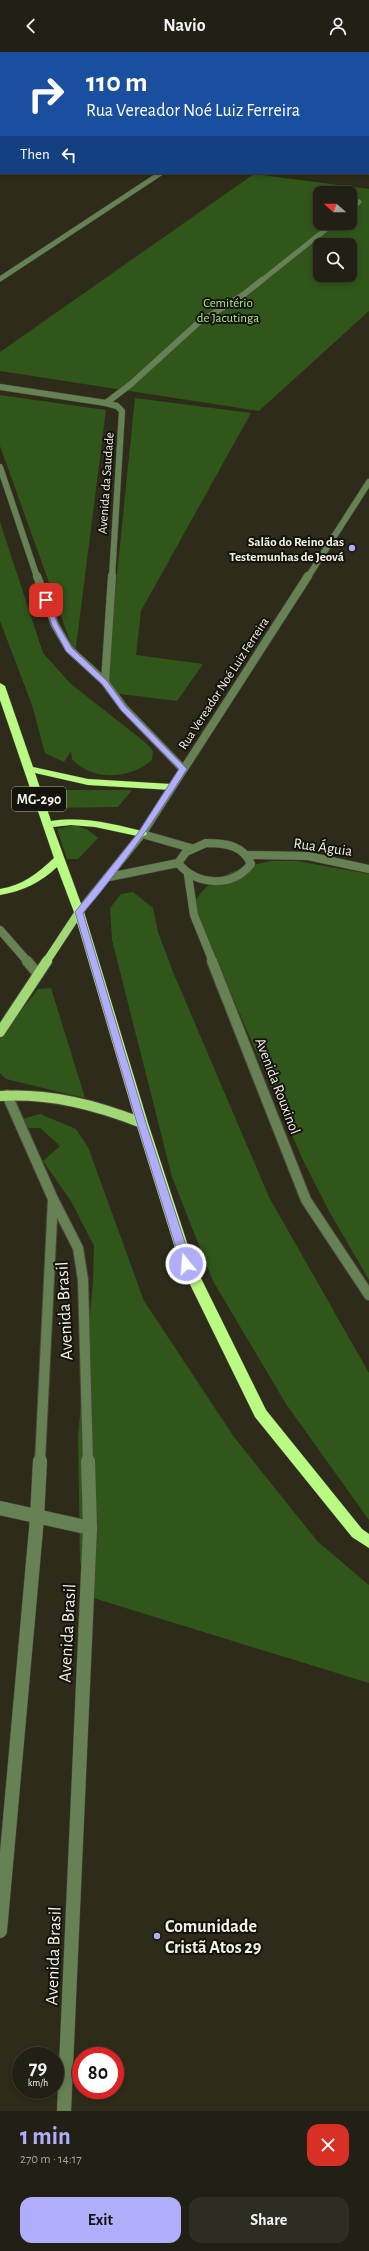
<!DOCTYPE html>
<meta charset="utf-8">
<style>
:root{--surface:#222014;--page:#2e2d22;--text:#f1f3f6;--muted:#a2a3a0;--line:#3f3e34;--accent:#b0aefa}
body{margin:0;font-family:"Alegreya Sans",sans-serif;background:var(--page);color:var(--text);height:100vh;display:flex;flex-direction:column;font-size:15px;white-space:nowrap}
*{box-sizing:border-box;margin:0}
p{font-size:13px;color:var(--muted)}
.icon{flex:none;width:22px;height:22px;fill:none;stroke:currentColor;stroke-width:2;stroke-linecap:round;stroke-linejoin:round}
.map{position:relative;height:2059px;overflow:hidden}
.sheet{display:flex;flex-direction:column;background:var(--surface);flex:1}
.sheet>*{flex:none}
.guide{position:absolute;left:0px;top:0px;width:369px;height:122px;box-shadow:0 2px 6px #0003,0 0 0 1px var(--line);background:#1a4fa0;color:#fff;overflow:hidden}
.needle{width:26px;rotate:291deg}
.tools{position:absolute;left:313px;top:134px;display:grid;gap:8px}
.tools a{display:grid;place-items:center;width:44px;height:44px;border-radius:8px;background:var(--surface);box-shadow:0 2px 6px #0003,0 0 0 1px var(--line);font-size:20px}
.speed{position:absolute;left:12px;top:1995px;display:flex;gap:8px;font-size:20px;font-weight:700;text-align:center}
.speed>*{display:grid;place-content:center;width:52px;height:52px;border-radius:50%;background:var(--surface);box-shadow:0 2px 6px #0003,0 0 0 1px var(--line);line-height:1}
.speed small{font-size:10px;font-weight:400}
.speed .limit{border:6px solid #d22;background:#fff;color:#111}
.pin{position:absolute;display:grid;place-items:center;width:34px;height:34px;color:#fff;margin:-17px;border-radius:8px;box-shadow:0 2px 6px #0006}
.me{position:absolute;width:44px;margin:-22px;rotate:343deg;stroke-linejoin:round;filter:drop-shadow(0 0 3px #0008)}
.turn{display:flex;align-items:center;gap:14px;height:84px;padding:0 20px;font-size:18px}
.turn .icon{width:52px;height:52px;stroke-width:2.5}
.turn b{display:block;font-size:28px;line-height:34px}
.then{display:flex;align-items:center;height:38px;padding:0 20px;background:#0003;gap:8px;font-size:15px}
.round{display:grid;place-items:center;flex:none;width:42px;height:42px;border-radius:12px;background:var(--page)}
.overview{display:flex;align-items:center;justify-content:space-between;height:68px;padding:0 20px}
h1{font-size:24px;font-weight:600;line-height:30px;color:var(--accent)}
.button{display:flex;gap:8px;margin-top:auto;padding:8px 20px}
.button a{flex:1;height:46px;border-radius:12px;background:var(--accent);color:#111;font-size:16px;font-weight:600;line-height:46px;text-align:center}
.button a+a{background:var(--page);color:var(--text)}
header{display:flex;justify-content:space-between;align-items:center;height:52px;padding:0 20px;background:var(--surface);font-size:18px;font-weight:600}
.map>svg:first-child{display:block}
.green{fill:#30561a;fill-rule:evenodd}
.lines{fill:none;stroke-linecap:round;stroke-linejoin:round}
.minor-far4-casing{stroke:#4a4737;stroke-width:5.5}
.minor-far3-casing{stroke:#4a4737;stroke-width:7}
.minor-far2-casing{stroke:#4a4737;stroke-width:9}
.minor-far1-casing{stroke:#4a4737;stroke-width:12}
.minor-casing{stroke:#4a4737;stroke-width:15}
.major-far1-casing{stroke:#4a4737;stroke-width:9}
.major-casing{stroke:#4a4737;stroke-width:12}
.highway-casing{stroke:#4a4737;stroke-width:1}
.minor-far4{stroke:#668153;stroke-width:5}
.minor-far3{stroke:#668153;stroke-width:6}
.minor-far2{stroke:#668153;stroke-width:8}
.minor-far1{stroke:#668153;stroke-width:10}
.minor{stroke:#668153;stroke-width:14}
.major-far1{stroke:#a1d875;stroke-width:8}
.major{stroke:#a1d875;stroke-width:10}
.highway{fill:#b8fa82;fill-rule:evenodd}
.route{fill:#b0aefa;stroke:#7271a2}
.poi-dot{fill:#b0aefa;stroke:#14130c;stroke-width:1.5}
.labels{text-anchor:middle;stroke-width:4;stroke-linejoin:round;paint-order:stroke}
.far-park-label{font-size:13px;fill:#aae78d;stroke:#14130c}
.far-street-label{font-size:13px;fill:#f3f1e6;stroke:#14130c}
.far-poi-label{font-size:13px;font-weight:bold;fill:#f3f1e6;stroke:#14130c;text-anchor:end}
.shield{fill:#14130c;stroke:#b0aea5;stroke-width:1}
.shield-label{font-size:14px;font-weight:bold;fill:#f3f1e6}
.street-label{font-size:15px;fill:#f3f1e6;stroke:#14130c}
.near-street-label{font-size:18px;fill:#f3f1e6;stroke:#14130c}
.near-poi-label{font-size:18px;font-weight:bold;fill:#f3f1e6;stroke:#14130c;text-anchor:start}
</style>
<header><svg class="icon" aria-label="back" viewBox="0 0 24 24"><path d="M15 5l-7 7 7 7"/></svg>Navio<svg class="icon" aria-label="person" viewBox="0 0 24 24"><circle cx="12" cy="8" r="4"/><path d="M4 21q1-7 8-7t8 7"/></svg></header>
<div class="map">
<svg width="369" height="2059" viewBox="0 0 369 2059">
<rect width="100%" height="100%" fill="#2e2b1a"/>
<!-- green -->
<g class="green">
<path d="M254 122 369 137V259L259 359 0 319V300ZM320 141H350V171H320ZM320 193H350V223H320Z"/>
<polygon points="0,343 106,358 75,603 0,394"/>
<polygon points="135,346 251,361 141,559 136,603 203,612 177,649 105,640"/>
<path d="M0 470 43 601 71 632 146 691 153 699 152 708C131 727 92 730 72 707L71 699 64 710 45 701 32 653 0 569Z"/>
<polygon points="55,735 67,738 132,738 118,755 52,756 41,736"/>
<polygon points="75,773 88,778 98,786 78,807 67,807 57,777"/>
<path d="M271 809H297L369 822V1228L330 1161 302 1106 193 853C206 825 243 814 271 809Z"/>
<polygon points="133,840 153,856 158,880 173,920 269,1145 369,1321 369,1468 286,1352 213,1229 172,1125 112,888 110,856 121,842"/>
<polygon points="51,936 85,1046 6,1027 0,1021 0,986 38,937"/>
<polygon points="40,1062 76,1077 88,1095 144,1249 234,1385 318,1490 369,1533 369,1631 87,1544 80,1509 78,1383 93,1231 94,1194 71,1149 43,1109 60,1094 40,1076 26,1076 22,1067"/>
</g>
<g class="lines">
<!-- minor-far4 casing -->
<g class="minor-far4-casing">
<g id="minor-far4">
<polyline points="0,1 2,0"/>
<polyline points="198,1 202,0"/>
<polyline points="350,158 359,150"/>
<polyline points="0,227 161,121"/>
<polyline points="261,229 334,171"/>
</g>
</g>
<!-- minor-far3 casing -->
<g class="minor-far3-casing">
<g id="minor-far3">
<polyline points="0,335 106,351 117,354 122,359 112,525"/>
<polyline points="106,351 131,332 198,271 243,243 262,228"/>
<polyline points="0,415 37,525"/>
<polyline points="308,525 369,430"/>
</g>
</g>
<!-- minor-far2 casing -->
<g class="minor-far2-casing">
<g id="minor-far2">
<polyline points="37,524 55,573 69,597 105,630 124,656 183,717"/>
<polyline points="105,630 112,524"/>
<polyline points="142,782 191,796"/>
<path d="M206 791C225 791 243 793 251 812 232 836 197 834 178 811L186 800Z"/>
<polyline points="248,803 308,804 369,817"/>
<polyline points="188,823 194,863 213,910"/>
<polyline points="109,825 178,811"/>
<polyline points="79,860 142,782 308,524"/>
<polyline points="0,878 28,910"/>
</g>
</g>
<!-- minor-far1 casing -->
<g class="minor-far1-casing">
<g id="minor-far1">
<polyline points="27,909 38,922"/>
<polyline points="212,909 306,1148 369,1243"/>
<polyline points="7,1043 53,1147 78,1196 83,1228 88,1410"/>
<polyline points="40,1410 53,1147"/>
</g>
</g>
<!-- minor casing -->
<g class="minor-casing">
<g id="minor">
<polyline points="0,1456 90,1476"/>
<polyline points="0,1879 37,1466 40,1409"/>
<polyline points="64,2059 90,1476 88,1409"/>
</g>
</g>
<!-- major-far1 casing -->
<g class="major-far1-casing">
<polyline id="major-far1" points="46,910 79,860"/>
</g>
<!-- major casing -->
<g class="major-casing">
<g id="major">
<polyline points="0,980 47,909"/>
<path d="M0 1044C50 1041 96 1053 142 1071"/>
</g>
</g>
<!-- highway casing -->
<g class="highway-casing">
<g id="highway">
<polygon points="100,0 108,0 99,1"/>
<polygon points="1,42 1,46 0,47 0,43"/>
<path d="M0 631 5 634 33 715 88 727 171 732 176 735 171 738 88 733 35 721 51 769C84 764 114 772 146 780L147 782 142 785 95 775 71 773 53 775 84 860 148 1071 194 1212 266 1358 362 1477 369 1482V1496L352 1485 255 1365 180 1212 136 1071 74 860 57 815C40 831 23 839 0 843V837C23 833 37 822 54 806L0 648Z"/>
</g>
</g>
<!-- minor-far4 -->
<use href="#minor-far4" class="minor-far4"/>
<!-- minor-far3 -->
<use href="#minor-far3" class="minor-far3"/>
<!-- minor-far2 -->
<use href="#minor-far2" class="minor-far2"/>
<!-- minor-far1 -->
<use href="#minor-far1" class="minor-far1"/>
<!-- minor -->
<use href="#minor" class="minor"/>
<!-- major-far1 -->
<use href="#major-far1" class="major-far1"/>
<!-- major -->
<use href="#major" class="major"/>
<!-- highway -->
<use href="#highway" class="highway"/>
</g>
<!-- route -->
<path class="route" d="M43 546 49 548 58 573 72 596 107 629 126 655 187 717C154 769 123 814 83 861L146 1071 192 1212 186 1215 181 1212 137 1071 75 860 138 781 179 717 121 658 102 632 66 599 52 573Z"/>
<!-- markers -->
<g class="poi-dot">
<circle cx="352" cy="496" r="4"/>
<circle cx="157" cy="1884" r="4"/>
</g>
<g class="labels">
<!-- far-park labels -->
<g class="far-park-label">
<text x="228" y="255">Cemitério<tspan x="228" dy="15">de Jacutinga</tspan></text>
</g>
<!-- far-street labels -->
<g class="far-street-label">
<text transform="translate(105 431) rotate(-86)" y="5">Avenida da Saudade</text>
<text transform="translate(223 631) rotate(-57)" y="5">Rua Vereador Noé Luiz Ferreira</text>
</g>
<!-- far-poi labels -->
<g class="far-poi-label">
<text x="344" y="494">Salão do Reino das<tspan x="344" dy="15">Testemunhas de Jeová</tspan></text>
</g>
<!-- shield labels -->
<rect class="shield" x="12" y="735" width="54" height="24" rx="3"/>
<g class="shield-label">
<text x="39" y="752">MG-290</text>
</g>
<!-- street labels -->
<g class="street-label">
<text transform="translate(323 795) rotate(8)" y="5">Rua Águia</text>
<text transform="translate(278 1034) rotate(69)" y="5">Avenida Rouxinol</text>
</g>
<!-- near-street labels -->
<g class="near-street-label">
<text transform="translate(64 1259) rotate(-93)" y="6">Avenida Brasil</text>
<text transform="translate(67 1581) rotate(-87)" y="6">Avenida Brasil</text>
<text transform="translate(53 1904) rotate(-88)" y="6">Avenida Brasil</text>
</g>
<!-- near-poi labels -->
<g class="near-poi-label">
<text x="165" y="1880">Comunidade<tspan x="165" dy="21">Cristã Atos 29</tspan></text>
</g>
</g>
</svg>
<div class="tools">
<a><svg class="needle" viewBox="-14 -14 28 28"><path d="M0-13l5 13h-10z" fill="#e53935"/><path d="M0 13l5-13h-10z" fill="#a2a3a0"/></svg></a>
<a><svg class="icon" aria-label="search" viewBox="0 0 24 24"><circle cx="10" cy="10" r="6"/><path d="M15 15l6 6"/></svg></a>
</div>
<div class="speed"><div>79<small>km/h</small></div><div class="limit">80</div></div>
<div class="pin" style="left:46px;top:548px;background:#d93025"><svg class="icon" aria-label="arrive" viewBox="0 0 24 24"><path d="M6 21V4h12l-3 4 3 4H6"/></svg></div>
<svg class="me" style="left:186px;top:1212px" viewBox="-20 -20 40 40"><circle r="17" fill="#b0aefa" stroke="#fff" stroke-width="3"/><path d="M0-11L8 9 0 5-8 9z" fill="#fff"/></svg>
<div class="guide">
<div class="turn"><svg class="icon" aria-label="right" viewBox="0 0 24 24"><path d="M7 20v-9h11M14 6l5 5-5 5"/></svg><div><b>110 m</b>Rua Vereador Noé Luiz Ferreira</div></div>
<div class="then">Then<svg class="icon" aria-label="left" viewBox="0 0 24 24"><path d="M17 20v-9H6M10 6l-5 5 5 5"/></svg></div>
</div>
</div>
<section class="sheet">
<div class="overview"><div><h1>1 min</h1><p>270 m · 14:17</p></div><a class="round" style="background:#d93025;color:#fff"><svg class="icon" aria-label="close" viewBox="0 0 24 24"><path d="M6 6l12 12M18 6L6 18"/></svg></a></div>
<div class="button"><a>Exit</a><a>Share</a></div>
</section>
